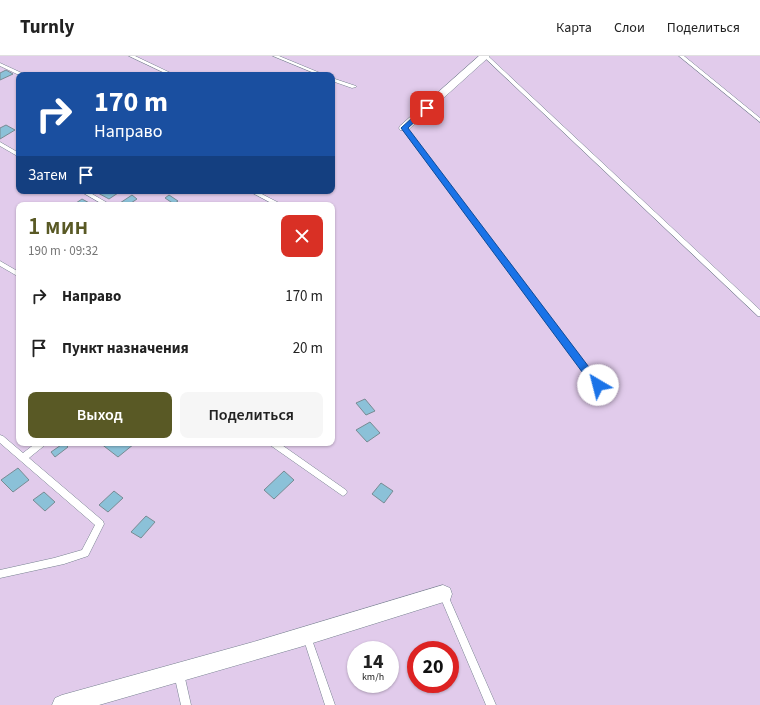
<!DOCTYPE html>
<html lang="ru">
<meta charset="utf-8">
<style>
:root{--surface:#fff;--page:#f6f6f6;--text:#222;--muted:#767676;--line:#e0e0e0;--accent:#595925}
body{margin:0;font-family:"Source Sans 3",sans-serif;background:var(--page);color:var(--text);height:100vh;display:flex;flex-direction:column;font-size:15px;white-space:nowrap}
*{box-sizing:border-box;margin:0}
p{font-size:13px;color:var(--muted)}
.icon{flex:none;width:22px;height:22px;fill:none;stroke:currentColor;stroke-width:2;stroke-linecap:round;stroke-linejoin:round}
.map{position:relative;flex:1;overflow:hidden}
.side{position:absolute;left:16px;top:146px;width:319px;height:244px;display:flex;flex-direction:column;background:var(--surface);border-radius:8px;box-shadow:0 1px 3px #0004}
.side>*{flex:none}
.top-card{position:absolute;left:16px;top:16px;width:319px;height:122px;border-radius:8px;box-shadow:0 1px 3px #0004;background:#1a4fa0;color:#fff;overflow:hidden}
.speed{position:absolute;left:347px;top:585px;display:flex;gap:8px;font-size:20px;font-weight:700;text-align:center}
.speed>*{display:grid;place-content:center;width:52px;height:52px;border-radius:50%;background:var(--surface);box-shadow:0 1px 3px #0004;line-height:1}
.speed small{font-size:10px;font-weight:400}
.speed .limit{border:6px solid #d22;background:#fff;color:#111}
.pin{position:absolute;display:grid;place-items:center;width:34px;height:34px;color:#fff;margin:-17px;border-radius:8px;box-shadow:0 2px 6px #0006}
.me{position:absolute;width:44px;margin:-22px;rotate:323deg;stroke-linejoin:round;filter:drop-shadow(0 0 3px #0008)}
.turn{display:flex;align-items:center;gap:14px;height:84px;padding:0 12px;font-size:18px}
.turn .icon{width:52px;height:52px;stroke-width:2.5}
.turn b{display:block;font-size:28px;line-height:34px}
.then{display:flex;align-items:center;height:38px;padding:0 12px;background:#0003;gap:8px;font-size:15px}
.round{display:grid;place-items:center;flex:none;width:42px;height:42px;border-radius:8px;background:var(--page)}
.headline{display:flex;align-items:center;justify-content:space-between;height:68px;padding:0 12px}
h1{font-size:24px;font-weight:600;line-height:30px;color:var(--accent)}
.action{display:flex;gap:8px;margin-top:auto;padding:8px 12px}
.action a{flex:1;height:46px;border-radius:8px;background:var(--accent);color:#fff;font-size:16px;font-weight:600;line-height:46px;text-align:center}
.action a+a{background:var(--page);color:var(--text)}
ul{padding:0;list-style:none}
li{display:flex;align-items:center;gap:12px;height:52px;padding:0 12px}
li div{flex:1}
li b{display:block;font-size:15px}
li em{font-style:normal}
header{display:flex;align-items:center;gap:24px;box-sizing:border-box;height:56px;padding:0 20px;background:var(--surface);border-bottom:1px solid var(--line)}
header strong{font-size:19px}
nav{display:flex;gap:22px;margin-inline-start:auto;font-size:14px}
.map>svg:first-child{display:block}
.green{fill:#e1cbeb;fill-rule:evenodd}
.building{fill:#8bc1d8;stroke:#788b93}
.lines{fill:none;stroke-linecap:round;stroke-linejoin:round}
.service-casing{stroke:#778190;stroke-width:1}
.minor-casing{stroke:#778190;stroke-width:1}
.service{fill:#fff;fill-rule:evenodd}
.minor{fill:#fff;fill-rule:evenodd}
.route{fill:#1a73e8;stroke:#114b97}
</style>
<header>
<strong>Turnly</strong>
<nav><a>Карта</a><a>Слои</a><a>Поделиться</a></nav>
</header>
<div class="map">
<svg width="760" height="649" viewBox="0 0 760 649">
<rect width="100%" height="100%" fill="#e2eefe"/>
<!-- green -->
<path class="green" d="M0 0H760V649H0ZM19 19H332V135H19ZM19 149H332V387H19ZM356 594H390V628H356ZM416 594H450V628H416Z"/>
<!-- building -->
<g class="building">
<polygon points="6,14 13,18 0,24 0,17"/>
<polygon points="6,69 15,74 0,83 0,72"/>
<polygon points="102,135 115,135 118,137 109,143 98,137"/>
<polygon points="132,139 137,143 128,149 117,149"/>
<polygon points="169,139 178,145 174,148 165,142"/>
<polygon points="82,143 93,149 73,149"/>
<polygon points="365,343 375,355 366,359 356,347"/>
<polygon points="370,366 380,377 367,386 356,374"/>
<polygon points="64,387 68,391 55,401 51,396"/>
<polygon points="100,387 133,387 134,388 118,401"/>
<polygon points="18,412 29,424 13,436 1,424"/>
<polygon points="284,415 294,424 274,443 264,434"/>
<polygon points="381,427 393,435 384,447 372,438"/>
<polygon points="114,435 123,442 108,456 99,449"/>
<polygon points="44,436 55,446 45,455 33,444"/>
<polygon points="146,460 155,466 141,482 131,476"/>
</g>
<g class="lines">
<!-- service casing -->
<g class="service-casing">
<g id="service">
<polygon points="129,0 135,0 175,19 169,19"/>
<polygon points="273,0 279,0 325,19 319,19"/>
<polygon points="483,0 488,0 760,254 760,260 758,260"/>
<polygon points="679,0 684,0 760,62 760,66"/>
<polygon points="0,7 24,18 24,19 19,19 0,10"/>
<polygon points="332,22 356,30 356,31 352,32 332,25"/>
<polygon points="404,70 406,71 600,327 602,329 600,331 596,331 402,73 401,72"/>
<polygon points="0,86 19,97 19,101 0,90"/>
<polygon points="80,135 87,135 111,149 104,149"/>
<polygon points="249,135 256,135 283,149 275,149"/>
<polygon points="0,205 19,216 19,221 0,210"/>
<polygon points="0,379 3,380 23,397 36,387 46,387 45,389 29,402 103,465 104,468 88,500 64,508 0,522 0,514 54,502 82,494 95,469 0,387"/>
<polygon points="269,387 279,387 346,434 347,436 346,438 343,440 340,438 270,389"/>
<polygon points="443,534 446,535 496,649 486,649 439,538 440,535"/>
<polygon points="307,577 310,578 311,581 335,649 325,649 303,581 304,578"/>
<polygon points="179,613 182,615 184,618 191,649 181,649 174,618 176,615"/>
</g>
</g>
<!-- minor casing -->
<g class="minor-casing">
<g id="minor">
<polygon points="479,0 490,0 408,74 400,74 399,72 400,70"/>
<polygon points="443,529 450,532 452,538 450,544 300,591 99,649 52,649 55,642 62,639 253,586"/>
</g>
</g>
<!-- service -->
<use href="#service" class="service"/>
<!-- minor -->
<use href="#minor" class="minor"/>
</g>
<!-- route -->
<polygon class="route" points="425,50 430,52 408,72 601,327 602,329 601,332 594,332 401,72"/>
</svg>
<div class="speed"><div>14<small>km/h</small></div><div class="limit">20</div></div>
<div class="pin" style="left:427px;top:52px;background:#d93025"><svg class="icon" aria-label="arrive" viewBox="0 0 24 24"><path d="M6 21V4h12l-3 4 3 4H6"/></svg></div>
<svg class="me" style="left:598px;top:329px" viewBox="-20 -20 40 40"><circle r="19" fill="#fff"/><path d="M0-13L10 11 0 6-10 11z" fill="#1a73e8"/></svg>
<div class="top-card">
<div class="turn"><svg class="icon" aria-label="right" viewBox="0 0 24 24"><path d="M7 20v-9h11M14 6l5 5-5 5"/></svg><div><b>170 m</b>Направо</div></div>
<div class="then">Затем<svg class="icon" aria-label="arrive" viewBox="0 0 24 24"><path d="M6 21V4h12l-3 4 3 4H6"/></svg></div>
</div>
<section class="side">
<div class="headline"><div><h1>1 мин</h1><p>190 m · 09:32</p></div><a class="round" style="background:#d93025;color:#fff"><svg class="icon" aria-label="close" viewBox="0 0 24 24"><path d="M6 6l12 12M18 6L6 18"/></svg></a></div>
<ul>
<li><svg class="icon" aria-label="right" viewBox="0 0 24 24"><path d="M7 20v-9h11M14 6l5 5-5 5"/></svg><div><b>Направо</b></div><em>170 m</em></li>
<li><svg class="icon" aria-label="arrive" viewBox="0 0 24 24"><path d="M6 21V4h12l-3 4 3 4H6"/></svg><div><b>Пункт назначения</b></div><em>20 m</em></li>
</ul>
<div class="action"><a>Выход</a><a>Поделиться</a></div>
</section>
</div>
